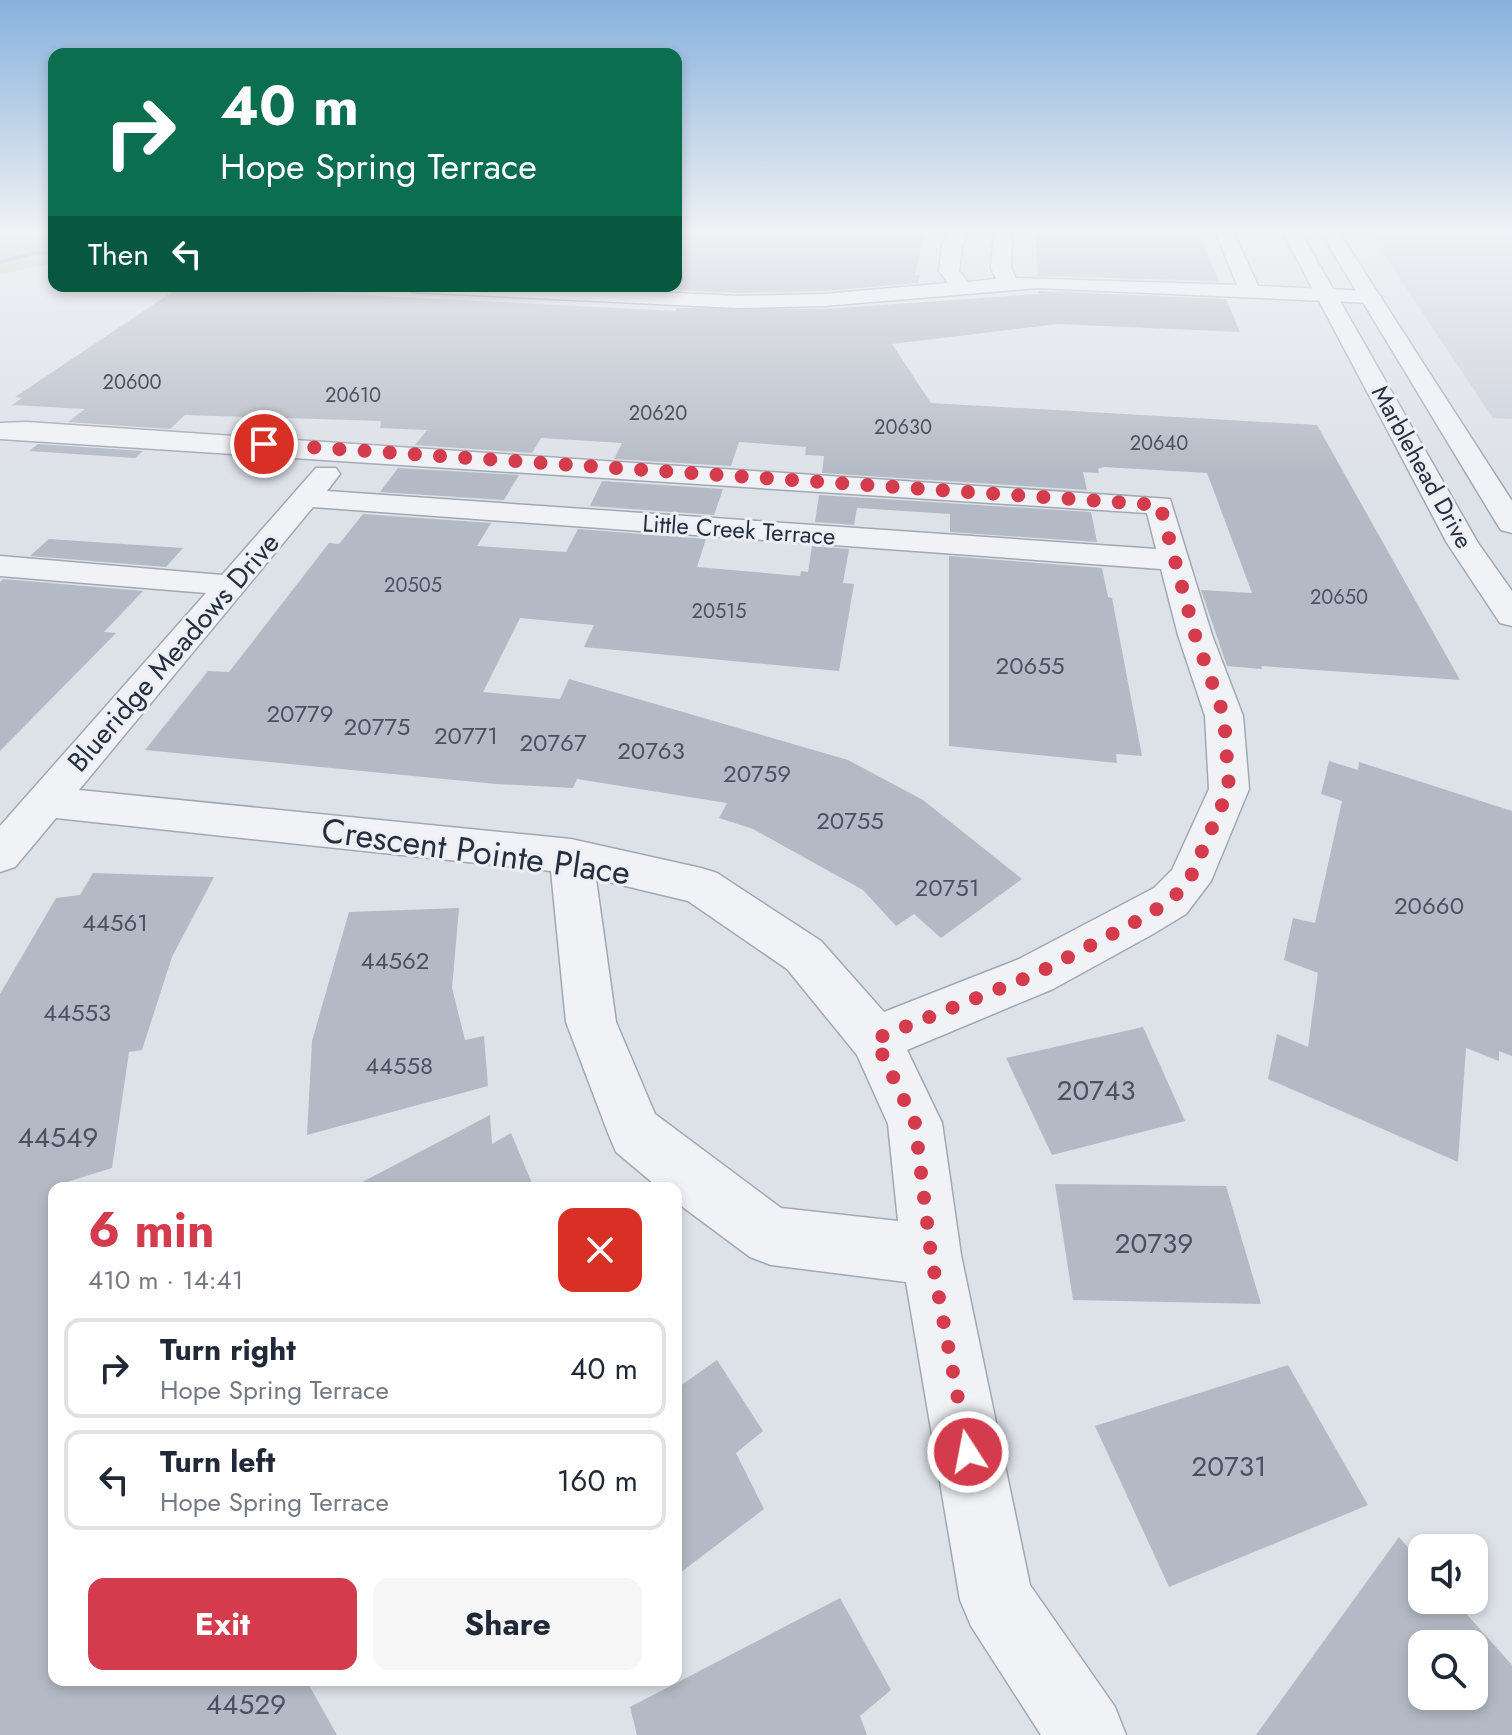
<!DOCTYPE html>
<meta charset="utf-8">
<style>
:root{--surface:#fff;--page:#f6f6f7;--text:#1f2937;--muted:#747a83;--line:#e0e1e3;--accent:#d43b4c}
body{margin:0;font-family:Jost,sans-serif;background:var(--page);color:var(--text);height:100vh;display:flex;flex-direction:column;font-size:30px;white-space:nowrap}
*{box-sizing:border-box;margin:0}
p{font-size:26px;color:var(--muted)}
.icon{flex:none;width:44px;height:44px;fill:none;stroke:currentColor;stroke-width:2;stroke-linecap:round;stroke-linejoin:round}
.map{position:relative;flex:1;overflow:hidden}
.panel{position:absolute;left:48px;top:1182px;width:634px;height:504px;display:flex;flex-direction:column;background:var(--surface);border-radius:16px;box-shadow:0 4px 12px #0003}
.panel>*{flex:none}
.hud{position:absolute;left:48px;top:48px;width:634px;height:244px;border-radius:16px;box-shadow:0 4px 12px #0003;background:#0b6e4f;color:#fff;overflow:hidden}
.tools{position:absolute;left:1408px;top:1534px;display:grid;gap:16px}
.tools a{display:grid;place-items:center;width:80px;height:80px;border-radius:16px;background:var(--surface);box-shadow:0 4px 12px #0003;font-size:40px}
.pin{position:absolute;display:grid;place-items:center;width:68px;height:68px;color:#fff;margin:-34px;border:4px solid #fff;border-radius:50%;box-shadow:0 2px 8px #0007}
.me{position:absolute;width:88px;margin:-44px;rotate:349deg;stroke-linejoin:round;filter:drop-shadow(0 0 6px #0008)}
.turn{display:flex;align-items:center;gap:28px;height:168px;padding:0 40px;font-size:36px}
.turn .icon{width:104px;height:104px;stroke-width:2.5}
.turn b{display:block;font-size:56px;line-height:68px}
.then{display:flex;align-items:center;height:76px;padding:0 40px;background:#0003;gap:16px;font-size:30px}
.round{display:grid;place-items:center;flex:none;width:84px;height:84px;border-radius:16px;background:var(--page)}
.overview{display:flex;align-items:center;justify-content:space-between;height:136px;padding:0 40px}
h1{font-size:48px;font-weight:700;line-height:60px;color:var(--accent)}
.cta{display:flex;gap:16px;margin-top:auto;padding:16px 40px}
.cta a{flex:1;height:92px;border-radius:16px;background:var(--accent);color:#fff;font-size:32px;font-weight:700;line-height:92px;text-align:center}
.cta a+a{background:var(--page);color:var(--text)}
ul{padding:0;list-style:none}
li{display:flex;align-items:center;gap:24px;height:100px;margin:0 16px 12px;padding:0 24px;border:4px solid var(--line);border-radius:16px}
li div{flex:1}
li b{display:block;font-size:30px}
li em{font-style:normal}
.map>svg:first-child{display:block}
.built{fill:#cbd0da}
.green{fill:#c2d2be}
.lines{fill:none;stroke-linecap:round;stroke-linejoin:round}
.stream{fill:#96adca;fill-rule:evenodd}
.building{fill:#b4bac5;fill-rule:evenodd}
.minor-casing{stroke:#a2a8b2;stroke-width:3}
.tertiary-casing{stroke:#a2a8b2;stroke-width:3}
.minor{fill:#f0f2f6;fill-rule:evenodd}
.tertiary{fill:#f0f2f6;fill-rule:evenodd}
.route{stroke:#d43b4c;stroke-width:14;stroke-dasharray:0 25.2}
.labels{text-anchor:middle;stroke-width:6;stroke-linejoin:round;paint-order:stroke}
.far-number-label{font-size:20px;fill:#4a5160}
.far-street-label{font-size:24px;fill:#262e3f;stroke:#ecf0f5}
.number-label{font-size:24px;fill:#4a5160}
.street-label{font-size:28px;fill:#262e3f;stroke:#ecf0f5}
.near-number-label{font-size:28px;fill:#4a5160}
.near-street-label{font-size:34px;fill:#262e3f;stroke:#ecf0f5}
</style>
<div class="map">
<svg width="1512" height="1735" viewBox="0 0 1512 1735">
<rect width="100%" height="100%" fill="#dde1e8"/>
<!-- built -->
<polygon class="built" points="1368,231 1512,231 1512,419 1493,418"/>
<!-- green -->
<polygon class="green" points="0,231 54,231 54,263 0,274"/>
<g class="lines">
<!-- stream -->
<polygon class="stream" points="34,251 54,252 54,256 34,255 0,264 0,260"/>
</g>
<!-- building -->
<g class="building">
<polygon points="676,231 925,231 915,275 920,275 918,283 824,291 738,293 676,290"/>
<polygon points="1035,231 1198,231 1219,281 1038,276"/>
<polygon points="181,286 676,311 676,308 824,309 1039,294 1039,291 1226,299 1240,332 1058,324 892,344 931,403 1317,425 1460,680 1261,666 1262,669 1227,666 1201,590 1252,593 1207,473 1104,467 1098,469 1099,473 1083,472 1087,490 822,473 824,456 805,455 806,447 739,442 731,466 614,459 622,443 541,438 532,453 415,445 427,430 380,428 381,421 185,415 170,429 68,422 85,409 12,405 22,398 15,397"/>
<polygon points="38,444 143,451 135,458 29,451"/>
<polygon points="398,468 519,475 504,500 380,492"/>
<polygon points="602,481 723,489 714,515 590,506"/>
<polygon points="819,495 1091,512 1097,542 950,532 950,514 857,508 854,525 815,522"/>
<polygon points="363,514 491,523 477,546 566,552 578,529 706,539 697,567 800,576 801,571 808,572 812,546 849,549 843,583 854,584 839,671 584,647 594,625 520,618 483,692 560,699 569,679 848,760 923,800 1022,879 941,938 914,914 896,926 863,890 753,829 719,818 727,803 577,779 573,788 496,784 145,750 208,671 229,672 329,543 339,544"/>
<polygon points="49,539 183,548 166,567 30,556"/>
<polygon points="949,556 1102,568 1108,597 1112,598 1142,756 1116,754 1117,763 949,746"/>
<polygon points="3,579 143,591 104,632 116,633 0,751 0,582"/>
<polygon points="1329,761 1358,770 1359,762 1512,811 1512,1056 1499,1051 1499,1061 1466,1048 1458,1162 1268,1079 1277,1034 1308,1047 1318,973 1284,960 1293,918 1315,923 1342,801 1321,794"/>
<polygon points="93,873 214,877 172,957 142,1050 129,1052 112,1168 54,1186 54,1680 306,1680 337,1735 0,1735 0,994 56,898 80,895"/>
<polygon points="459,908 452,988 465,1040 484,1036 488,1086 307,1135 312,1041 349,912"/>
<polygon points="1143,1027 1185,1121 1052,1155 1006,1058"/>
<polygon points="490,1115 492,1144 511,1133 534,1188 351,1188"/>
<polygon points="1055,1184 1226,1186 1261,1304 1073,1300"/>
<polygon points="717,1360 763,1431 736,1453 764,1509 676,1576 676,1389"/>
<polygon points="1288,1365 1368,1505 1169,1587 1095,1426"/>
<path d="M1399 1537 1422 1564V1600H1454L1512 1665V1735H1256ZM1422 1644H1474V1696H1422Z"/>
<polygon points="840,1598 891,1690 860,1716 867,1735 637,1735 630,1707"/>
</g>
<g class="lines">
<!-- minor casing -->
<g class="minor-casing">
<g id="minor">
<polygon points="951,231 969,231 962,245 959,271 968,282 996,279 991,268 994,231 1012,231 1011,268 1016,278 1237,285 1215,231 1233,231 1258,286 1371,291 1382,297 1371,303 1038,288 824,306 738,308 411,292 401,286 540,286 738,296 824,294 948,283 939,271 942,245"/>
<path d="M27 422 1170 499 1212 635 1243 716 1249 789 1211 881 1186 914 1153 934 1053 989 907 1050 942 1123 961 1255 1030 1585 1115 1707 1126 1735H1041L971 1626 960 1600 906 1282 771 1265 750 1257 676 1202V1188H659L616 1152 608 1133 566 1022 551 871 56 818 15 867 0 872V826L206 593 0 576V556L222 575 316 468H336L340 474 327 491 1156 549 1147 513 0 439V423ZM313 507 1161 569 1178 635 1205 716 1209 789 1172 870 1154 888 1019 959 884 1012 821 941 717 873 701 868 571 839 79 790ZM596 879 688 901 787 969 857 1055 888 1124 898 1221 781 1208 655 1114 616 1022Z"/>
</g>
</g>
<!-- tertiary casing -->
<g class="tertiary-casing">
<g id="tertiary">
<polygon points="1282,231 1300,231 1478,543 1512,591 1512,626 1500,623 1447,543"/>
<polygon points="1320,231 1338,231 1512,501 1512,533 1501,530 1497,524"/>
</g>
</g>
<!-- minor -->
<use href="#minor" class="minor"/>
<!-- tertiary -->
<use href="#tertiary" class="tertiary"/>
</g>
<!-- sky -->
<linearGradient id="sky" x2="0" y2="1"><stop stop-color="#87b1dc"/><stop offset="0.49" stop-color="#f0f2f5"/><stop offset="1" stop-color="#f0f2f5" stop-opacity="0"/></linearGradient>
<rect width="1512" height="474" fill="url(#sky)"/>
<g class="lines">
<!-- route -->
<polyline class="route" points="264,444 1160,505 1195,635 1224,716 1229,789 1189,881 1170,901 1137,921 1036,974 875,1039 915,1123 931,1255 968,1452"/>
</g>
<g class="labels">
<!-- far-number labels -->
<g class="far-number-label">
<text x="132" y="389">20600</text>
<text x="353" y="402">20610</text>
<text x="658" y="420">20620</text>
<text x="903" y="434">20630</text>
<text x="1159" y="450">20640</text>
<text x="413" y="592">20505</text>
<text x="1339" y="604">20650</text>
<text x="719" y="618">20515</text>
</g>
<!-- far-street labels -->
<g class="far-street-label">
<text transform="translate(1422 467) rotate(61)" y="8">Marblehead Drive</text>
<text transform="translate(739 530) rotate(4)" y="8">Little Creek Terrace</text>
</g>
<!-- number labels -->
<g class="number-label">
<text x="1030" y="674">20655</text>
<text x="300" y="722">20779</text>
<text x="377" y="735">20775</text>
<text x="466" y="744">20771</text>
<text x="553" y="751">20767</text>
<text x="651" y="759">20763</text>
<text x="757" y="782">20759</text>
<text x="850" y="829">20755</text>
<text x="947" y="896">20751</text>
<text x="1429" y="914">20660</text>
<text x="115" y="931">44561</text>
<text x="395" y="969">44562</text>
<text x="77" y="1021">44553</text>
<text x="399" y="1074">44558</text>
</g>
<!-- street labels -->
<g class="street-label">
<text transform="translate(173 652) rotate(-49)" y="10">Blueridge Meadows Drive</text>
</g>
<!-- near-number labels -->
<g class="near-number-label">
<text x="1096" y="1100">20743</text>
<text x="58" y="1147">44549</text>
<text x="1154" y="1253">20739</text>
<text x="1229" y="1476">20731</text>
<text x="246" y="1714">44529</text>
</g>
<!-- near-street labels -->
<g class="near-street-label">
<text transform="translate(476 851) rotate(8)" y="12">Crescent Pointe Place</text>
</g>
</g>
</svg>
<div class="tools">
<a><svg class="icon" aria-label="sound" viewBox="0 0 24 24"><path d="M4 9h4l5-4v14l-5-4H4zM17 9q2 3 0 6"/></svg></a>
<a><svg class="icon" aria-label="search" viewBox="0 0 24 24"><circle cx="10" cy="10" r="6"/><path d="M15 15l6 6"/></svg></a>
</div>
<div class="pin" style="left:264px;top:444px;background:#d93025"><svg class="icon" aria-label="arrive" viewBox="0 0 24 24"><path d="M6 21V4h12l-3 4 3 4H6"/></svg></div>
<svg class="me" style="left:968px;top:1452px" viewBox="-20 -20 40 40"><circle r="17" fill="#d43b4c" stroke="#fff" stroke-width="3"/><path d="M0-11L8 9 0 5-8 9z" fill="#fff"/></svg>
<div class="hud">
<div class="turn"><svg class="icon" aria-label="right" viewBox="0 0 24 24"><path d="M7 20v-9h11M14 6l5 5-5 5"/></svg><div><b>40 m</b>Hope Spring Terrace</div></div>
<div class="then">Then<svg class="icon" aria-label="left" viewBox="0 0 24 24"><path d="M17 20v-9H6M10 6l-5 5 5 5"/></svg></div>
</div>
<section class="panel">
<div class="overview"><div><h1>6 min</h1><p>410 m · 14:41</p></div><a class="round" style="background:#d93025;color:#fff"><svg class="icon" aria-label="close" viewBox="0 0 24 24"><path d="M6 6l12 12M18 6L6 18"/></svg></a></div>
<ul>
<li><svg class="icon" aria-label="right" viewBox="0 0 24 24"><path d="M7 20v-9h11M14 6l5 5-5 5"/></svg><div><b>Turn right</b><p>Hope Spring Terrace</p></div><em>40 m</em></li>
<li><svg class="icon" aria-label="left" viewBox="0 0 24 24"><path d="M17 20v-9H6M10 6l-5 5 5 5"/></svg><div><b>Turn left</b><p>Hope Spring Terrace</p></div><em>160 m</em></li>
</ul>
<div class="cta"><a>Exit</a><a>Share</a></div>
</section>
</div>
